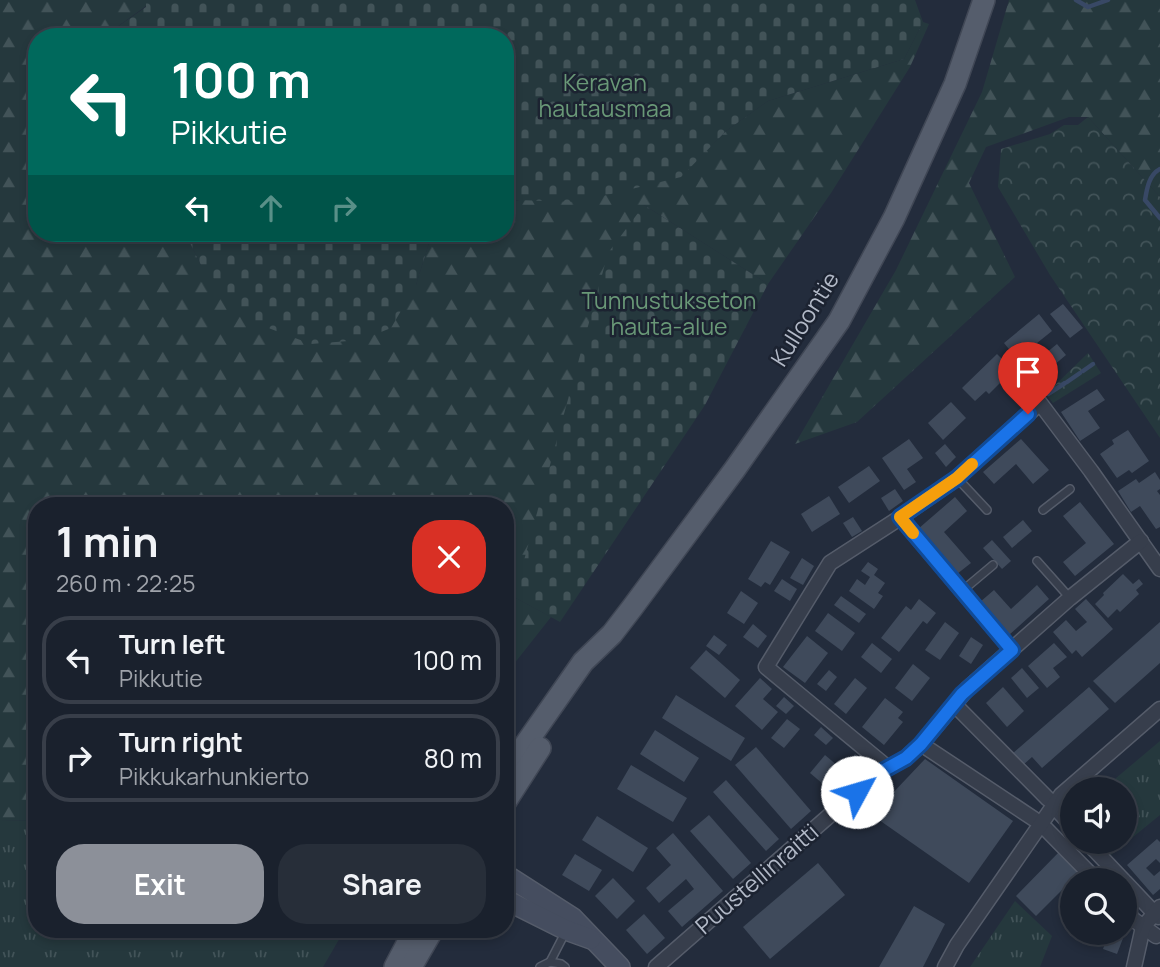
<!DOCTYPE html>
<meta charset="utf-8">
<style>
:root{--surface:#1a212d;--page:#272e39;--text:#f1f3f6;--muted:#9fa3aa;--line:#383e49;--accent:#8c9099}
body{margin:0;font-family:Manrope,sans-serif;background:var(--page);color:var(--text);height:100vh;display:flex;flex-direction:column;font-size:26px;white-space:nowrap}
*{box-sizing:border-box;margin:0}
p{font-size:23px;color:var(--muted)}
.icon{flex:none;width:38px;height:38px;fill:none;stroke:currentColor;stroke-width:2;stroke-linecap:round;stroke-linejoin:round}
.map{position:relative;flex:1;overflow:hidden}
.drawer{position:absolute;left:28px;top:497px;width:486px;height:441px;display:flex;flex-direction:column;background:var(--surface);border-radius:28px;box-shadow:0 4px 10px #0003,0 0 0 2px var(--line)}
.drawer>*{flex:none}
.banner{position:absolute;left:28px;top:28px;width:486px;height:214px;border-radius:28px;box-shadow:0 4px 10px #0003,0 0 0 2px var(--line);background:#00695c;color:#fff;overflow:hidden}
.controls{position:absolute;left:1060px;top:777px;display:grid;gap:14px}
.controls a{display:grid;place-items:center;width:77px;height:77px;border-radius:50%;background:var(--surface);box-shadow:0 4px 10px #0003,0 0 0 2px var(--line);font-size:35px}
.pin{position:absolute;display:grid;place-items:center;width:60px;height:60px;color:#fff;margin:-72px -30px;border-radius:50% 50% 50% 0;rotate:-45deg;box-shadow:0 0 7px #0007}
.pin .icon{rotate:45deg}
.me{position:absolute;width:77px;margin:-38px;rotate:51deg;stroke-linejoin:round;filter:drop-shadow(0 0 5px #0008)}
.turn{display:flex;align-items:center;gap:24px;height:147px;padding:0 28px;font-size:32px}
.turn .icon{width:91px;height:91px;stroke-width:2.5}
.turn b{display:block;font-size:49px;line-height:60px}
.lanes{display:flex;align-items:center;height:66px;padding:0 28px;background:#0003;justify-content:center;gap:35px;direction:ltr}
.lanes .off{opacity:.35}
.round{display:grid;place-items:center;flex:none;width:74px;height:74px;border-radius:28px;background:var(--page)}
.overview{display:flex;align-items:center;justify-content:space-between;height:119px;padding:0 28px}
h1{font-size:42px;font-weight:700;line-height:52px}
.primary-button{display:flex;gap:14px;margin-top:auto;padding:14px 28px}
.primary-button a{flex:1;height:80px;border-radius:28px;background:var(--accent);color:#fff;font-size:28px;font-weight:700;line-height:80px;text-align:center}
.primary-button a+a{background:var(--page);color:var(--text)}
ul{padding:0;list-style:none}
li{display:flex;align-items:center;gap:21px;height:88px;margin:0 14px 10px;padding:0 14px;border:4px solid var(--line);border-radius:28px}
li div{flex:1}
li b{display:block;font-size:26px}
li em{font-style:normal}
.map>svg:first-child{display:block}
.grass{fill:url(#grass-tufts)}
.forest{fill:url(#forest-firs)}
.cemetery{fill:url(#cemetery-stones)}
.park{fill:url(#park-crowns)}
.lines{fill:none;stroke-linecap:round;stroke-linejoin:round}
.stream{stroke:#384865;stroke-width:4.5}
.building{fill:#3f4a5b}
.lane-casing{stroke:#555c6a;stroke-width:10}
.street-casing{stroke:#555c6a;stroke-width:17}
.secondary-casing{stroke:#555c6a;stroke-width:22}
.primary-casing{stroke:#404755;stroke-width:24}
.lane{stroke:#373e4c;stroke-width:7}
.street{stroke:#373e4c;stroke-width:14}
.secondary{stroke:#454d5f;stroke-width:19}
.primary{stroke:#555d6c;stroke-width:21}
.route-casing{stroke:#114b97;stroke-width:18}
.route{stroke:#1a73e8;stroke-width:12}
.slow{stroke:#f59e0b;stroke-width:12}
.labels{text-anchor:middle;stroke-width:5;stroke-linejoin:round;paint-order:stroke}
.park-label{font-size:23px;fill:#699877;stroke:#1c2331}
.street-label{font-size:23px;fill:#b2b9c7;stroke:#1c2331}
</style>
<div class="map">
<svg width="1160" height="967" viewBox="0 0 1160 967">
<defs>
<pattern id="grass-tufts" width="24" height="20" patternUnits="userSpaceOnUse" patternTransform="scale(1.75)"><rect width="24" height="20" fill="#25383d"/><path d="M3 7l-1-3M5 7V3M7 7l1-3M15 17l-1-3M17 17v-4M19 17l1-3" fill="none" stroke="#425358"/></pattern>
<pattern id="forest-firs" width="22" height="20" patternUnits="userSpaceOnUse" patternTransform="scale(1.75)"><rect width="22" height="20" fill="#25383d"/><path d="M5 1l3.5 6h-7zM16 11l3.5 6h-7z" fill="#425358"/></pattern>
<pattern id="cemetery-stones" width="16" height="16" patternUnits="userSpaceOnUse" patternTransform="scale(1.75)"><rect width="16" height="16" fill="#25383d"/><path d="M2 7V4a2 2 0 0 1 4 0v3zM10 15v-3a2 2 0 0 1 4 0v3z" fill="#425358"/></pattern>
<pattern id="park-crowns" width="20" height="18" patternUnits="userSpaceOnUse" patternTransform="scale(1.75)"><rect width="20" height="18" fill="#25383d"/><path d="M2 6a3 3 0 1 1 6 0M12 15a3 3 0 1 1 6 0" fill="none" stroke="#425358"/></pattern>
</defs>
<rect width="100%" height="100%" fill="#232c3c"/>
<!-- grass -->
<g class="grass">
<polygon points="1160,741 1160,815 1111,855 1099,842 1125,842 1125,789 1103,789"/>
<polygon points="37,820 37,929 345,929 323,967 0,967 0,821"/>
<polygon points="1015,901 1052,936 1040,967 970,967"/>
</g>
<!-- forest -->
<g class="forest">
<polygon points="0,0 146,0 146,6 110,32 105,37 37,37 37,233 185,233 201,265 416,285 432,233 506,233 506,202 680,177 726,131 768,101 904,59 923,22 929,24 910,67 831,193 768,284 644,205 514,597 551,617 506,674 506,506 37,506 37,820 0,821"/>
<polygon points="1009,0 1160,0 1160,197 1088,117 1069,117 986,147 969,183 1015,277 857,422 795,444 896,270 982,92"/>
</g>
<!-- cemetery -->
<g class="cemetery">
<polygon points="146,0 915,0 923,22 904,59 768,101 726,131 681,177 578,202 517,200 506,202 506,37 105,37 110,32 146,7"/>
<polygon points="644,205 768,284 705,405 560,622 514,597 608,253"/>
<polygon points="185,233 432,233 416,285 391,328 361,340 311,344 255,323 201,265"/>
</g>
<!-- park -->
<g class="park">
<polygon points="1088,117 1160,197 1160,438 1050,275 998,187 1001,149 1050,134 1064,125 1078,125"/>
<polygon points="1088,353 1101,373 1053,403 1046,394"/>
</g>
<g class="lines">
<!-- stream -->
<g class="stream">
<polyline points="1076,0 1088,7 1108,0"/>
<path d="M1160 169C1149 175 1147 188 1145 200L1160 218"/>
<polyline points="1083,371 1093,364"/>
<polyline points="1067,382 1080,373"/>
<polyline points="1048,394 1065,383"/>
</g>
</g>
<!-- building -->
<g class="building">
<polygon points="1063,304 1083,328 1070,338 1050,314"/>
<polygon points="1039,314 1052,331 1037,343 1046,353 1057,344 1066,355 1035,381 1004,343"/>
<polygon points="997,354 1013,370 989,394 986,391 975,401 962,388"/>
<polygon points="1097,389 1105,400 1088,411 1100,428 1080,441 1061,412"/>
<polygon points="951,402 966,418 943,440 928,423"/>
<polygon points="1128,430 1149,461 1132,473 1129,470 1117,478 1100,454 1114,444 1112,440"/>
<polygon points="909,439 923,458 907,469 916,482 904,490 882,458"/>
<polygon points="1021,439 1049,470 1033,484 1016,464 994,484 983,472"/>
<polygon points="945,444 956,457 946,467 935,453"/>
<polygon points="869,466 880,481 849,503 838,487"/>
<polygon points="1155,472 1160,480 1160,489 1157,491 1160,495 1160,527 1156,529 1140,506 1131,512 1118,491 1136,479 1139,483"/>
<polygon points="895,489 903,501 889,511 881,498"/>
<polygon points="829,496 840,514 812,532 801,514"/>
<polygon points="955,497 967,511 944,532 971,563 957,574 918,529"/>
<polygon points="1080,502 1114,544 1075,576 1063,562 1086,543 1063,516"/>
<polygon points="853,517 862,531 852,537 843,523"/>
<polygon points="1023,520 1032,531 1012,548 1003,537"/>
<polygon points="992,540 1011,561 1002,569 983,548"/>
<polygon points="771,541 790,552 770,585 765,582 761,587 748,579"/>
<polygon points="802,558 814,566 803,585 790,578"/>
<polygon points="868,562 878,569 874,575 885,583 878,593 883,596 874,609 849,591 857,579 865,585 870,577 861,571"/>
<polygon points="1123,574 1133,584 1139,579 1143,584 1136,590 1139,594 1120,612 1117,609 1108,618 1095,604 1104,595 1103,593"/>
<polygon points="782,579 797,589 790,601 774,591"/>
<polygon points="1037,585 1049,599 1009,635 980,602 994,590 1011,609"/>
<polygon points="741,591 758,603 744,624 727,613"/>
<polygon points="841,596 866,614 859,623 834,605"/>
<polygon points="919,599 936,613 927,624 923,621 899,652 881,638 906,606 911,610"/>
<polygon points="1086,599 1113,629 1082,657 1076,650 1072,654 1053,632 1066,620 1076,631 1087,622 1075,609"/>
<polygon points="828,613 855,633 842,651 815,631"/>
<polygon points="945,622 959,633 940,660 925,650"/>
<polygon points="1160,622 1160,663 1115,703 1093,681"/>
<polygon points="753,624 767,636 758,648 743,637"/>
<polygon points="714,635 727,645 719,655 706,646"/>
<polygon points="807,636 828,653 805,683 783,667"/>
<polygon points="971,637 983,645 971,664 959,656"/>
<polygon points="872,643 892,659 881,673 861,657"/>
<polygon points="1054,643 1067,657 1053,668 1060,677 1047,688 1028,666"/>
<polygon points="706,650 740,680 725,698 690,668"/>
<polygon points="913,664 930,678 912,701 895,688"/>
<polygon points="1022,668 1039,688 1027,698 1011,678"/>
<polygon points="829,670 837,677 826,691 817,684"/>
<polygon points="760,678 772,689 763,699 778,712 762,730 735,706"/>
<polygon points="855,678 867,688 846,714 834,704"/>
<polygon points="1003,687 1024,711 1007,727 986,703"/>
<polygon points="1089,687 1109,709 1042,768 1032,757 1023,765 1012,754"/>
<polygon points="676,695 745,738 731,761 662,718"/>
<polygon points="784,697 794,706 786,714 776,706"/>
<polygon points="885,698 903,712 898,718 903,722 884,745 862,727"/>
<polygon points="787,719 800,729 784,748 771,738"/>
<polygon points="821,727 833,738 826,745 814,735"/>
<polygon points="655,730 699,758 684,782 640,754"/>
<polygon points="756,747 811,811 791,829 735,765"/>
<polygon points="855,754 867,764 859,773 848,763"/>
<polygon points="825,755 838,766 823,784 810,773"/>
<polygon points="925,759 1013,821 969,883 872,815"/>
<polygon points="631,765 687,798 673,822 617,789"/>
<polygon points="726,780 779,839 766,851 713,792"/>
<polygon points="709,815 751,863 733,879 690,831"/>
<polygon points="597,816 648,848 633,872 582,840"/>
<polygon points="673,833 723,891 682,927 668,911 694,889 686,879 659,903 646,888 671,865 656,848"/>
<polygon points="1157,839 1160,842 1160,863 1156,859 1146,868 1154,876 1160,871 1160,889 1153,895 1127,865"/>
<polygon points="1059,852 1078,871 1075,874 1081,880 1073,880 1073,901 1062,890 1036,916 1016,896"/>
<polygon points="575,854 602,870 589,891 562,875"/>
<polygon points="818,863 845,895 770,959 743,927"/>
<polygon points="613,878 635,901 617,919 595,896"/>
<polygon points="914,906 945,924 923,967 879,967"/>
<polygon points="644,914 665,938 647,954 626,930"/>
<polygon points="1102,933 1125,933 1117,954 1103,949 1107,938"/>
</g>
<g class="lines">
<!-- lane casing -->
<g class="lane-casing">
<g id="lane">
<polyline points="957,478 987,510"/>
<polyline points="1043,510 1070,489"/>
<polyline points="1037,561 1070,598"/>
<polyline points="962,591 993,565"/>
<polyline points="550,962 566,931"/>
<polyline points="540,967 550,962 561,964 565,967"/>
</g>
</g>
<!-- street casing -->
<g class="street-casing">
<g id="street">
<polyline points="900,517 1012,650"/>
<polyline points="954,704 1048,799"/>
<polyline points="921,744 1034,819"/>
<polyline points="888,768 766,667 830,563 895,521 957,478 1040,403 1091,471 1160,569"/>
<polyline points="1059,812 1073,827"/>
<polyline points="1046,829 1096,880"/>
<polyline points="1087,842 1123,880"/>
<polyline points="1125,882 1158,917"/>
<polyline points="1125,911 1134,920 1156,936"/>
<polyline points="656,967 877,774 906,758 921,744 968,688 1070,598 1141,541"/>
<polyline points="945,967 957,945 1061,795 1160,709"/>
<polyline points="1134,967 1143,927 1160,907"/>
</g>
</g>
<!-- secondary casing -->
<g class="secondary-casing">
<g id="secondary">
<polyline points="506,875 573,918 620,967"/>
<polyline points="506,900 566,930 591,939"/>
</g>
</g>
<!-- primary casing -->
<g class="primary-casing">
<g id="primary">
<polyline points="506,772 583,662 612,634 632,608 735,469 839,321 894,218 955,84 984,0"/>
<polyline points="506,801 540,748"/>
<polyline points="395,967 415,929"/>
<polyline points="411,967 433,929"/>
</g>
</g>
<!-- lane -->
<use href="#lane" class="lane"/>
<!-- street -->
<use href="#street" class="street"/>
<!-- secondary -->
<use href="#secondary" class="secondary"/>
<!-- primary -->
<use href="#primary" class="primary"/>
</g>
<g class="lines">
<!-- route casing -->
<g class="route-casing">
<polyline id="route" points="857,792 877,774 906,758 921,744 962,694 1012,650 900,517 957,478 1028,414"/>
</g>
<!-- route -->
<use href="#route" class="route"/>
<!-- slow -->
<polyline class="slow" points="913,533 900,517 957,478 972,464"/>
</g>
<g class="labels">
<!-- park labels -->
<g class="park-label">
<text x="605" y="91">Keravan<tspan x="605" dy="26">hautausmaa</tspan></text>
<text x="669" y="309">Tunnustukseton<tspan x="669" dy="26">hauta-alue</tspan></text>
</g>
<!-- street labels -->
<g class="street-label">
<text transform="translate(805 319) rotate(-58)" y="8">Kulloontie</text>
<text transform="translate(757 879) rotate(-41)" y="8">Puustellinraitti</text>
</g>
</g>
</svg>
<div class="controls">
<a><svg class="icon" aria-label="sound" viewBox="0 0 24 24"><path d="M4 9h4l5-4v14l-5-4H4zM17 9q2 3 0 6"/></svg></a>
<a><svg class="icon" aria-label="search" viewBox="0 0 24 24"><circle cx="10" cy="10" r="6"/><path d="M15 15l6 6"/></svg></a>
</div>
<div class="pin" style="left:1028px;top:414px;background:#d93025"><svg class="icon" aria-label="arrive" viewBox="0 0 24 24"><path d="M6 21V4h12l-3 4 3 4H6"/></svg></div>
<svg class="me" style="left:857px;top:792px" viewBox="-20 -20 40 40"><circle r="19" fill="#fff"/><path d="M0-13L10 11 0 6-10 11z" fill="#1a73e8"/></svg>
<div class="banner">
<div class="turn"><svg class="icon" aria-label="left" viewBox="0 0 24 24"><path d="M17 20v-9H6M10 6l-5 5 5 5"/></svg><div><b>100 m</b>Pikkutie</div></div>
<div class="lanes"><svg class="icon" aria-label="left" viewBox="0 0 24 24"><path d="M17 20v-9H6M10 6l-5 5 5 5"/></svg><svg class="icon off" aria-label="ahead" viewBox="0 0 24 24"><path d="M12 20V5M6 11l6-6 6 6"/></svg><svg class="icon off" aria-label="right" viewBox="0 0 24 24"><path d="M7 20v-9h11M14 6l5 5-5 5"/></svg></div>
</div>
<section class="drawer">
<div class="overview"><div><h1>1 min</h1><p>260 m · 22:25</p></div><a class="round" style="background:#d93025;color:#fff"><svg class="icon" aria-label="close" viewBox="0 0 24 24"><path d="M6 6l12 12M18 6L6 18"/></svg></a></div>
<ul>
<li><svg class="icon" aria-label="left" viewBox="0 0 24 24"><path d="M17 20v-9H6M10 6l-5 5 5 5"/></svg><div><b>Turn left</b><p>Pikkutie</p></div><em>100 m</em></li>
<li><svg class="icon" aria-label="right" viewBox="0 0 24 24"><path d="M7 20v-9h11M14 6l5 5-5 5"/></svg><div><b>Turn right</b><p>Pikkukarhunkierto</p></div><em>80 m</em></li>
</ul>
<div class="primary-button"><a>Exit</a><a>Share</a></div>
</section>
</div>
